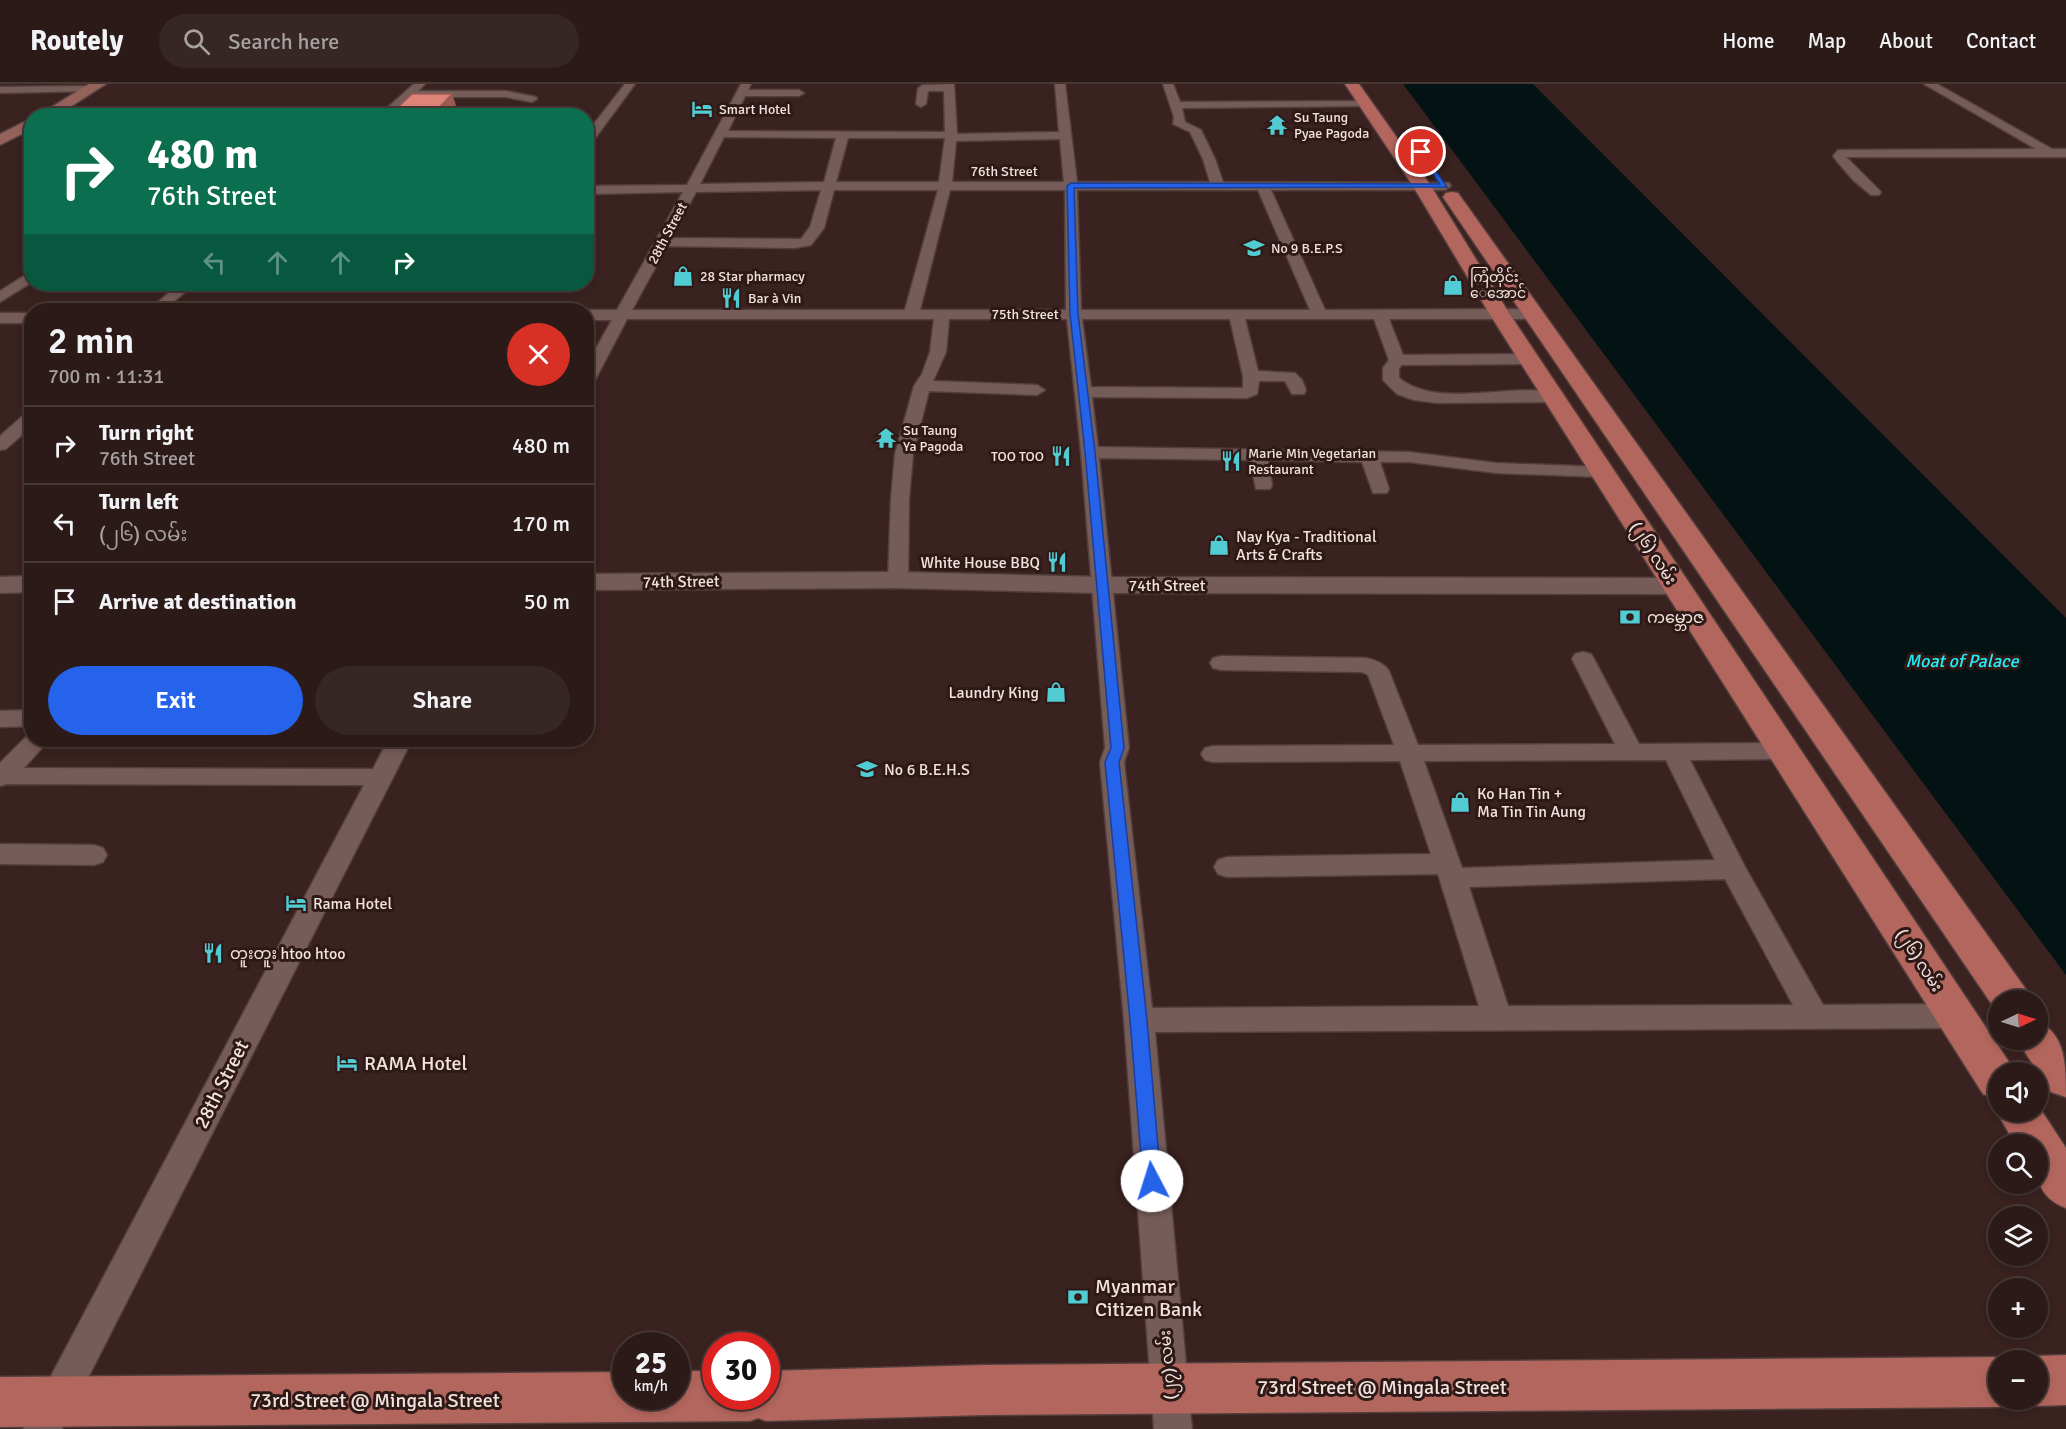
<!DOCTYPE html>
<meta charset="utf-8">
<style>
:root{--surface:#2b1a17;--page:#372724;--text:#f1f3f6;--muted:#a6a1a1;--line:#473836;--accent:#2563eb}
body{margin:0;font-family:Signika,"Noto Sans Myanmar",sans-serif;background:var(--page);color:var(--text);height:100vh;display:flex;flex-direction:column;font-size:22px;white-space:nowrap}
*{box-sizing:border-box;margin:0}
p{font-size:20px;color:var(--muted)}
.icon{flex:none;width:33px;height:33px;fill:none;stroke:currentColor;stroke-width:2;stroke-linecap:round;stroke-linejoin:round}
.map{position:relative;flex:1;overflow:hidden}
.side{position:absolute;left:24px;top:219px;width:570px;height:444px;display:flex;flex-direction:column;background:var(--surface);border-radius:24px;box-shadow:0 3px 9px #0003,0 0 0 2px var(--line)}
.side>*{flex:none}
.guide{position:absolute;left:24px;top:24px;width:570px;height:183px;border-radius:24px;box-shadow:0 3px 9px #0003,0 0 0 2px var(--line);background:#0b6e4f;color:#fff;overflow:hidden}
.needle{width:39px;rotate:86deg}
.controls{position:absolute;left:1988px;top:906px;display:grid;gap:12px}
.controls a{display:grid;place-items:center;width:60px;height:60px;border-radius:50%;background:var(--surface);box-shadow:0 3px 9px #0003,0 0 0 2px var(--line);font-size:30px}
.speed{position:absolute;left:612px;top:1248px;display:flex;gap:12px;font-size:30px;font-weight:700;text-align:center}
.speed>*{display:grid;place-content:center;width:78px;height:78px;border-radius:50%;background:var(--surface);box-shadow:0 3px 9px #0003,0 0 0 2px var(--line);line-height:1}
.speed small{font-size:15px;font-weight:400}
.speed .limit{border:9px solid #d22;background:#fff;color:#111}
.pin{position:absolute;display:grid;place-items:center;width:51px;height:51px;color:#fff;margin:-26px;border:3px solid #fff;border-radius:50%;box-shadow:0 2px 6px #0007}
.me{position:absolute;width:66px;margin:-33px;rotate:355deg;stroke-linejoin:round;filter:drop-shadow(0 0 4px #0008)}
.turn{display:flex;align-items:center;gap:21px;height:126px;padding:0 24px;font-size:27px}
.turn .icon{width:78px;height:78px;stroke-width:2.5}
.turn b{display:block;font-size:42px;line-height:51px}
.lanes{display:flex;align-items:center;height:57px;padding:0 24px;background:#0003;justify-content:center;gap:30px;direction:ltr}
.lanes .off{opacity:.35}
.round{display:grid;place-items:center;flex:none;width:63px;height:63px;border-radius:32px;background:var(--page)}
.overview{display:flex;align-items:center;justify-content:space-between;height:102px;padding:0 24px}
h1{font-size:36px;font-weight:600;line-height:45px}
.button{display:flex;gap:12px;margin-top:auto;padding:12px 24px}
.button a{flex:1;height:69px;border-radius:36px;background:var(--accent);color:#fff;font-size:24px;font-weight:600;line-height:69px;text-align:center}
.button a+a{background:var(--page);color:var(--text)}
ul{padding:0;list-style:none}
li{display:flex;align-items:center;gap:18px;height:78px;padding:0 24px;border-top:2px solid var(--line)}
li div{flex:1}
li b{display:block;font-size:22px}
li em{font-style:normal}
header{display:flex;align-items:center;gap:36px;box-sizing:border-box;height:84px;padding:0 30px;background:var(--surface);border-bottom:2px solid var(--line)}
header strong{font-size:28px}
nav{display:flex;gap:33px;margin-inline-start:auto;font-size:21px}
.search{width:420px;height:54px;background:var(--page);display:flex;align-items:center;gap:15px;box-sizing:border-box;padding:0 21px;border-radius:33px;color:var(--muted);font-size:22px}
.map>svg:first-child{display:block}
.water{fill:#031213}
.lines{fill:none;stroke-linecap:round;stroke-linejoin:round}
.minor-casing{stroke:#523f3c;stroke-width:3}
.tertiary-casing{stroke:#523f3c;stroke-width:3}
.secondary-casing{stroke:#523f3c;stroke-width:3}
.primary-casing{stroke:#523f3c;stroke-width:3}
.minor{fill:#765c58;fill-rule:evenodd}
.tertiary{fill:#765c58;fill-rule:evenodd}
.secondary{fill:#94615b;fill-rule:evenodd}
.primary{fill:#b3665d;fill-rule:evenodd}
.shaded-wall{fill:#9c5c55}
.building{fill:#df8479;stroke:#9c5c55;stroke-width:1.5}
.route{fill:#2563eb;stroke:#184099;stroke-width:1.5}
.labels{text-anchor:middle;stroke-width:6;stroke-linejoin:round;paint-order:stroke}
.far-poi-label{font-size:14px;fill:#f2e2df;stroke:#2f1916;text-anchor:start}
.far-street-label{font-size:14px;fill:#f2e2df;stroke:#2f1916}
.poi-label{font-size:16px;fill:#f2e2df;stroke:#2f1916;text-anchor:start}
.street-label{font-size:16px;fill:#f2e2df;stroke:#2f1916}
.water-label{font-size:18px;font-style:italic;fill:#20eff9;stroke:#2f1916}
.near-poi-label{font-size:20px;fill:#f2e2df;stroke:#2f1916;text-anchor:start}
.near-street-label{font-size:20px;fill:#f2e2df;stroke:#2f1916}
</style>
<header>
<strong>Routely</strong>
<div class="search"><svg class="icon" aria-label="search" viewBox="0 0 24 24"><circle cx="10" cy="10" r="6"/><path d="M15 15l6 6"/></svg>Search here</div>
<nav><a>Home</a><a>Map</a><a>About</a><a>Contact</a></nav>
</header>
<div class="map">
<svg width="2066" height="1345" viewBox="0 0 2066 1345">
<rect width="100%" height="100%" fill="#39221f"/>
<!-- water -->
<polygon class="water" points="1403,0 1533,0 2066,534 2066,891"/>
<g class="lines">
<!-- minor casing -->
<g class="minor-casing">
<g id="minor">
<polygon points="414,0 425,0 418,7 506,7 536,13 537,15 532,18 506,13 411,13 390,32 378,32"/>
<polygon points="625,0 635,0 590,61 586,62 586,50"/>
<path d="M741 0H751L748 6H799L804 9 799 12H745L728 47 945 48 944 7H928L926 20 921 23 916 20 918 4 923 1 954 0 957 50 1059 48 1055 0H1065L1077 98H1210L1203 75 1190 48 1173 40 1174 33 1163 0H1173L1180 18 1368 17V21L1364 22 1182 24 1185 38 1201 46 1215 75 1223 98 1449 99 1451 102 1445 106H1271L1325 226 1534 225 1542 230 1534 235H1389L1403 271 1528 270 1536 275 1528 280 1402 281 1399 284V294C1438 326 1513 298 1559 309L1561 313 1553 318 1438 319 1414 316 1397 310 1383 296V284L1389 276 1374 235H1245L1258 287 1295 289 1302 296 1306 306 1304 310H1292L1285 297H1259L1257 310 1247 314 1092 313 1098 363 1409 368 1496 379 1602 383 1608 384 1611 388 1608 392 1602 393 1496 389 1409 378H1380L1389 405 1387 409H1373L1362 378 1268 376 1272 401 1270 405H1256L1250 376 1099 374 1129 664 1124 678 1152 924 1479 922 1438 790 1227 793 1218 790 1214 783 1218 776 1227 773 1431 770 1400 677 1213 678 1205 676 1201 670 1205 664 1213 662 1394 661 1368 591 1362 588 1221 586 1213 584 1210 579 1213 574 1221 572 1366 574C1375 576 1384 579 1389 587L1418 661 1615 660 1572 575 1575 570 1583 568 1591 570 1594 575 1639 660 1784 659 1792 661 1796 667 1792 673 1784 675 1690 676 1745 783 1823 921 1957 920 1967 923 1972 932 1967 941 1957 944 1155 948 1192 1345H1154L1124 936 1100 678 1105 664 1081 368 1067 235H949L946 268 933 297 1037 301 1045 306 1037 311 929 307 913 370 909 415 908 496 905 500H891L888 496 891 415 895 370 914 302 922 290 930 268 934 235H627L594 298 586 303V282L612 236H586V226H617L683 108 586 110V102L687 101ZM724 53 836 54 824 98 700 100ZM848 54H945L939 98H836ZM1060 55 1064 98H952L956 57ZM821 106 810 143 801 155 671 154 696 108ZM834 106H938L905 226H632L667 162 795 164 811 161 824 144ZM950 106H1065L1066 226H920ZM1077 106H1258L1310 226H1081ZM1082 235H1230L1243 292V304L1091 303ZM1666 676 1715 776 1462 784 1424 677ZM1725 795 1793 921 1508 922 1469 803Z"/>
<polygon points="1924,0 1937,0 2052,65 2066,65 2066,73 1846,73 1881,108 1879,111 1871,111 1853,96 1835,75 1833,72 1838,66 2036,65"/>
<polygon points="90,2 95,5 94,7 0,9 0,3"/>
<polygon points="32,187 32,198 0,218 0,207"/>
<polygon points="179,200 194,200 164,226 149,226"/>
<rect x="0" y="229" width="32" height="10"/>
<polygon points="32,328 32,342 6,365 0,366 0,352 26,329"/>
<polygon points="32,626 32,642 0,643 0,627"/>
<polygon points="29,650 32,650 32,656 49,656 24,684 373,685 388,656 412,656 62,1345 23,1345 364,701 7,700 0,702 0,679"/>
<polygon points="0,760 94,761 103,764 107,771 103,778 94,781 0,780"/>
</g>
</g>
<!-- tertiary casing -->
<g class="tertiary-casing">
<g id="tertiary">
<polygon points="898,488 1101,493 1676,494 1685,497 1689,502 1685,507 1676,510 1101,509 898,504 586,506 586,490"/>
<polygon points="32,492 32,508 0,509 0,493"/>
</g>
</g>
<!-- secondary casing -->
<g class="secondary-casing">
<g id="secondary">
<polygon points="89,0 106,0 56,32 37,32"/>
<polygon points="32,34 32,45 0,61 0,50"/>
</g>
</g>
<!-- primary casing -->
<g class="primary-casing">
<g id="primary">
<polygon points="1345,0 1359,0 1431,102 1509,229 2013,984 2015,988 1998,988 1998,1015 1983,1010 1489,229 1413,102"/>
<polygon points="1452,108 1458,109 2025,904 2031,916 1998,916 1997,928 1443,113 1446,109"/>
<path d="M2037 937C2066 950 2066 981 2066 1013L2051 1008 2017 956H2037Z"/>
<path d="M2037 1020 2066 1064V1124C2034 1111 2037 1091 2037 1060H2015L1997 1028 1998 1025V1028H2037Z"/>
<polygon points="2066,1271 2066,1321 2037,1322 2021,1316 2037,1316 2037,1276 2026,1276 2037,1272"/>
<polygon points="1998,1273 2007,1276 1998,1276 1998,1316 2016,1316 1998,1323 984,1331 766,1337 758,1334 750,1337 0,1343 0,1293 626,1288 626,1312 676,1312 676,1287 716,1287 716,1312 766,1312 766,1287 984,1281"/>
</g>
</g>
<!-- minor -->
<use href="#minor" class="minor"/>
<!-- tertiary -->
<use href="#tertiary" class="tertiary"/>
<!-- secondary -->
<use href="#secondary" class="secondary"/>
<!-- primary -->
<use href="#primary" class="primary"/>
</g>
<!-- shaded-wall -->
<polygon class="shaded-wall" points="452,10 456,21 446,32 431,32"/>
<!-- building -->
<polygon class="building" points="412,10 452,10 431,32 389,32"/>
<!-- route -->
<polygon class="route" points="1421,66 1447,103 1074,104 1078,230 1095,368 1124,664 1119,678 1147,936 1161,1097 1158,1103 1152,1106 1145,1103 1143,1097 1130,936 1105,678 1111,664 1085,368 1070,230 1067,102 1071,99 1440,100 1418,68"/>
<!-- icons -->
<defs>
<g id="hotel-bare" transform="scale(1.62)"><path d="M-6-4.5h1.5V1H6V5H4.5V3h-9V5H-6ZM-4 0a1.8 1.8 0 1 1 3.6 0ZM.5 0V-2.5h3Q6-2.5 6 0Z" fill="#51ccd3" stroke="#2f1916" stroke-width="2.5" paint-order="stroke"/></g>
<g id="temple-bare" transform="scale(1.62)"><path d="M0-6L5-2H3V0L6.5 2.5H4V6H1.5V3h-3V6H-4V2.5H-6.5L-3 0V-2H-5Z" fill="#51ccd3" stroke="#2f1916" stroke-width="2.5" paint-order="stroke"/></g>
<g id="school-bare" transform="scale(1.62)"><path d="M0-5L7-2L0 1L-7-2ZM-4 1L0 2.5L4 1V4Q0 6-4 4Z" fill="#51ccd3" stroke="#2f1916" stroke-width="2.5" paint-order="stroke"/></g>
<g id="shop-bare" transform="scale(1.62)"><path d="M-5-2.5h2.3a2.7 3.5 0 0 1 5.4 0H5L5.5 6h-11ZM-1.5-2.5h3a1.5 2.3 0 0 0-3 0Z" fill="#51ccd3" stroke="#2f1916" stroke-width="2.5" paint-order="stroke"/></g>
<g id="restaurant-bare" transform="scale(1.62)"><path d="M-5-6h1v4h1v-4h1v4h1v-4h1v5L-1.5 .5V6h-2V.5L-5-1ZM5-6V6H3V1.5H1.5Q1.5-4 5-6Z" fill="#51ccd3" stroke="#2f1916" stroke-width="2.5" paint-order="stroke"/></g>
<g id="bank-bare" transform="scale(1.62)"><path d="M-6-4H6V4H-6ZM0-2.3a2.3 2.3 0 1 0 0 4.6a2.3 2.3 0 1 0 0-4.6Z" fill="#51ccd3" stroke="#2f1916" stroke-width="2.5" paint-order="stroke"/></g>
</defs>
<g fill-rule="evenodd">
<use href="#hotel-bare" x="702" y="25"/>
<use href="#temple-bare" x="1277" y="41"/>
<use href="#school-bare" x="1254" y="164"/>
<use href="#shop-bare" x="683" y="192"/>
<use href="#shop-bare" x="1453" y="201"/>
<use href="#restaurant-bare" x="731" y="214"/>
<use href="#temple-bare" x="886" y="354"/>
<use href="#restaurant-bare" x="1061" y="372"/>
<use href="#restaurant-bare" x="1231" y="377"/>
<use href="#shop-bare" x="1219" y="461"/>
<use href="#restaurant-bare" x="1057" y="478"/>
<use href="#bank-bare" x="1630" y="533"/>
<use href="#shop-bare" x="1056" y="608"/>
<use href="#school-bare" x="867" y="685"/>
<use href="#shop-bare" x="1460" y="718"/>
<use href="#hotel-bare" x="296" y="819"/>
<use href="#restaurant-bare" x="213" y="869"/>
<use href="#hotel-bare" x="347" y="979"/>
<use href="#bank-bare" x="1078" y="1213"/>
</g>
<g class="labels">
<!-- far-poi labels -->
<g class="far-poi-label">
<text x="719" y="30">Smart Hotel</text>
<text x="1294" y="38">Su Taung<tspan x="1294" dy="16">Pyae Pagoda</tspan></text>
<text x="1271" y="169">No 9 B.E.P.S</text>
<text x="700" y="197">28 Star pharmacy</text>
<text x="1470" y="198">ကြံတိုင်း‌<tspan x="1470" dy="16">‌ေအောင်</tspan></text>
<text x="748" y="219">Bar à Vin</text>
<text x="903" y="351">Su Taung<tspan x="903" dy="16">Ya Pagoda</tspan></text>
<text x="1248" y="374">Marie Min Vegetarian<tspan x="1248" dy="16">Restaurant</tspan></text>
<text x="1044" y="377" text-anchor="end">TOO TOO</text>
</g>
<!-- far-street labels -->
<g class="far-street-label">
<text x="1004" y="92">76th Street</text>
<text transform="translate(667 149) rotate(-62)" y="5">28th Street</text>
<text x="1025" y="235">75th Street</text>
</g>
<!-- poi labels -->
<g class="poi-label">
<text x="1236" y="458">Nay Kya - Traditional<tspan x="1236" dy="18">Arts &amp; Crafts</tspan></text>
<text x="1040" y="484" text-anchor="end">White House BBQ</text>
<text x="1647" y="539">ကမ္ဘောဇ</text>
<text x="1039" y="614" text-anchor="end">Laundry King</text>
<text x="884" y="691">No 6 B.E.H.S</text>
<text x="1477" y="715">Ko Han Tin +<tspan x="1477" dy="18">Ma Tin Tin Aung</tspan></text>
<text x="313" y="825">Rama Hotel</text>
<text x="230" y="875">တူးတူး htoo htoo</text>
</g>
<!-- street labels -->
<g class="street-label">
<text transform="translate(1654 469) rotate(57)" y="6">(၂၆) လမ်း</text>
<text transform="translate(681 497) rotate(-1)" y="6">74th Street</text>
<text x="1167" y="507">74th Street</text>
<text transform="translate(1920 876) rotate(57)" y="6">(၂၆) လမ်း</text>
<text transform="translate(1167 1281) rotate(-95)" y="6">(၂၇) လမ်း</text>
</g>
<!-- water labels -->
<g class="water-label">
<text x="1962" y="583">Moat of Palace</text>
</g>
<!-- near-poi labels -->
<g class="near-poi-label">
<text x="364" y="986">RAMA Hotel</text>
<text x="1095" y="1209">Myanmar<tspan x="1095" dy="23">Citizen Bank</tspan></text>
</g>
<!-- near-street labels -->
<g class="near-street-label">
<text transform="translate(221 1000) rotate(-63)" y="7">28th Street</text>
<text x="1382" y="1310">73rd Street @ Mingala Street</text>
<text x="375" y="1323">73rd Street @ Mingala Street</text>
</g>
</g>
</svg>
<div class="controls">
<a><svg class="needle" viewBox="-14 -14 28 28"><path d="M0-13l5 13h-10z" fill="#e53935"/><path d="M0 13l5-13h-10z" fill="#a6a1a1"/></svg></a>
<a><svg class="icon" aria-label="sound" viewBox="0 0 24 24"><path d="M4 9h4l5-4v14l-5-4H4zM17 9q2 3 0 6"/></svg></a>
<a><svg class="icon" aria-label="search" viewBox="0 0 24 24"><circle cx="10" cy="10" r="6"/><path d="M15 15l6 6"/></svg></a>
<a><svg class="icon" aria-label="layers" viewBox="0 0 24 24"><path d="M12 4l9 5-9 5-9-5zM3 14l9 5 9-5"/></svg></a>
<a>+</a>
<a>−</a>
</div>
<div class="speed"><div>25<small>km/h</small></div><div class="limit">30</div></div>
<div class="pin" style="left:1421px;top:68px;background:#d93025"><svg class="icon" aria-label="arrive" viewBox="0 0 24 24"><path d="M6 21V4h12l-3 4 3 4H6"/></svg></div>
<svg class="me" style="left:1152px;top:1097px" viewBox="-20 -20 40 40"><circle r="19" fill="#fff"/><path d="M0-13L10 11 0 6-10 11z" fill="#2563eb"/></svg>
<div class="guide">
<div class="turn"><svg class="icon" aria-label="right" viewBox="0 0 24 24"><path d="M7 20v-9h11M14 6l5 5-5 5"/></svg><div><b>480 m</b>76th Street</div></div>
<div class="lanes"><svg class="icon off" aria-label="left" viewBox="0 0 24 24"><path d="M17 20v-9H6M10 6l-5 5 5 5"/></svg><svg class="icon off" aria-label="ahead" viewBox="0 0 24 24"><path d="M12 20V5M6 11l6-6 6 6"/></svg><svg class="icon off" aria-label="ahead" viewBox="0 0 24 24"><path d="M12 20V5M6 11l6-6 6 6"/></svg><svg class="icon" aria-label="right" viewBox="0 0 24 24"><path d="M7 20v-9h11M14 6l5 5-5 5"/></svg></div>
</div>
<section class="side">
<div class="overview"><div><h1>2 min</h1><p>700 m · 11:31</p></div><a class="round" style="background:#d93025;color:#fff"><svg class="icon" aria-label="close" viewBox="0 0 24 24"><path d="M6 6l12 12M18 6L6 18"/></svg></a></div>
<ul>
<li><svg class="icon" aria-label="right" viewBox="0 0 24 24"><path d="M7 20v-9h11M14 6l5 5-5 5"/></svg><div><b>Turn right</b><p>76th Street</p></div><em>480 m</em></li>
<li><svg class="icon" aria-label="left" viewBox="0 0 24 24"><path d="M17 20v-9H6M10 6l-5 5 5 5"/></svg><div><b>Turn left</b><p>(၂၆) လမ်း</p></div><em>170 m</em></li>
<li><svg class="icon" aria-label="arrive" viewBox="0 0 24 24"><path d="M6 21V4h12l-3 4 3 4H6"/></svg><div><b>Arrive at destination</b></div><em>50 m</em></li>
</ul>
<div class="button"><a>Exit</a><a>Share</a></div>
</section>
</div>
